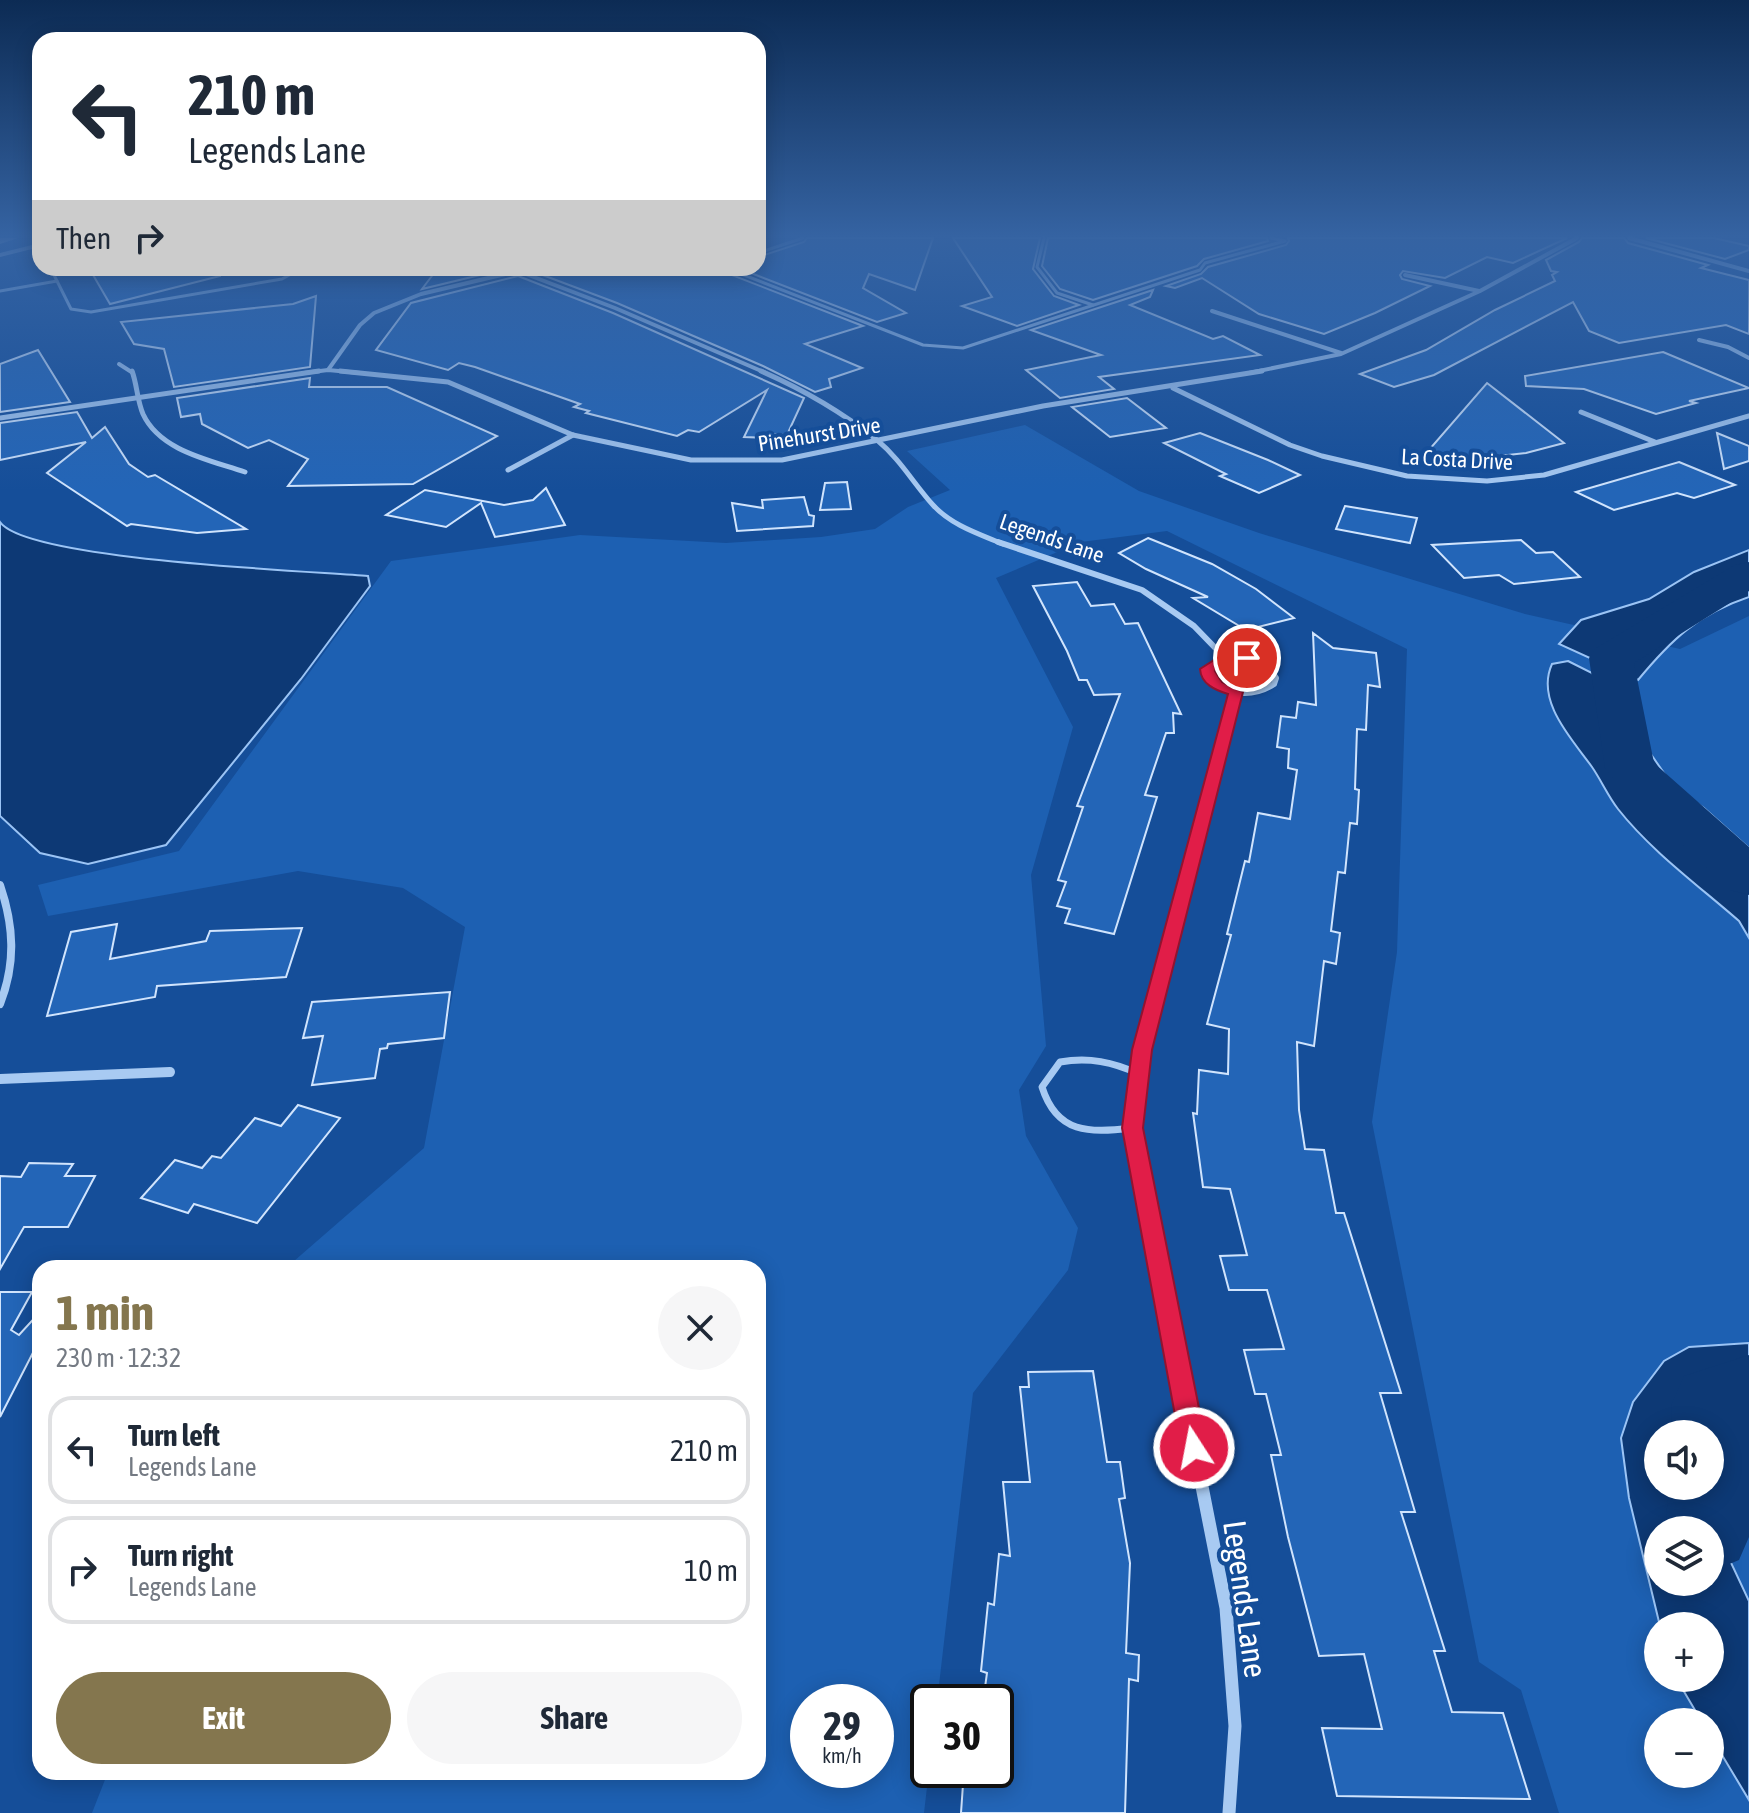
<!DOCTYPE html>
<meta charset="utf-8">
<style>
:root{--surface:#fff;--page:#f6f6f7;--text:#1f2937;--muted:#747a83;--line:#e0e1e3;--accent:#84764e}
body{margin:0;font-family:"Asap Condensed",sans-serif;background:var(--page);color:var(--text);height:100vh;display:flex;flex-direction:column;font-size:30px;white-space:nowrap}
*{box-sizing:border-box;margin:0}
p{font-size:26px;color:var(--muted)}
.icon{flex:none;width:44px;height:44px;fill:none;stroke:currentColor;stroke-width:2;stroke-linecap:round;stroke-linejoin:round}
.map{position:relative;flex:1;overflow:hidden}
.details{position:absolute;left:32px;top:1260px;width:734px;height:520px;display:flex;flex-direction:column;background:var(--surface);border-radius:24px;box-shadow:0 4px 20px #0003}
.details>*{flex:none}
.hud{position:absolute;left:32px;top:32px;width:734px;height:244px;border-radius:24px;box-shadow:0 4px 20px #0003;background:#fff;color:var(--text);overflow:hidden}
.fabs{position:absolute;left:1644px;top:1420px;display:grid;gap:16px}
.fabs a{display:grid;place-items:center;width:80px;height:80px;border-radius:50%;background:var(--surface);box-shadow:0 4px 20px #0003;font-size:40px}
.speed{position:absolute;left:790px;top:1684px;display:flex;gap:16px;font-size:40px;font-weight:700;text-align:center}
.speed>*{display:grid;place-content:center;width:104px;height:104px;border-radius:50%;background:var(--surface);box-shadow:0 4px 20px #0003;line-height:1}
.speed small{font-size:20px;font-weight:400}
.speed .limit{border:4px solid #111;border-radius:12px;background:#fff;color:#111}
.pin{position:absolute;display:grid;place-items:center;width:68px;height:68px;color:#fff;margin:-34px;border:4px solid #fff;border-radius:50%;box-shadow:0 2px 8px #0007}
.me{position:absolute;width:88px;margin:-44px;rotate:349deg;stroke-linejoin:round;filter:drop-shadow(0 0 6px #0008)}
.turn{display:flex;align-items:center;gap:28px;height:168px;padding:0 24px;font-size:36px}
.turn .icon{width:104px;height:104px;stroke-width:2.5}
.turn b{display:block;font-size:56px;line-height:68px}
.then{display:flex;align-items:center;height:76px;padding:0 24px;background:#0003;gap:16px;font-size:30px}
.round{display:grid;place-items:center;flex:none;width:84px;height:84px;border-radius:42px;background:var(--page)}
.headline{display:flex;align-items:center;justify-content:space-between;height:136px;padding:0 24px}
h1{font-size:48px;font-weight:700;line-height:60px;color:var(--accent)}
.action{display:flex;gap:16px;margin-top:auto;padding:16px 24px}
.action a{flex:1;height:92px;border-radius:48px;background:var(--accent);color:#fff;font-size:32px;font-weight:700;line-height:92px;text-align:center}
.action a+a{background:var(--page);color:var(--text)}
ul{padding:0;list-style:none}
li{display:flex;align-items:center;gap:24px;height:108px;margin:0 16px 12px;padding:0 8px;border:4px solid var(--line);border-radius:24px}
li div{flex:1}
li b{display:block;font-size:30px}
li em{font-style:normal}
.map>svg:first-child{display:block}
.green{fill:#1d60b2;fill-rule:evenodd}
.water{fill:#0d3975;stroke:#9bc4f5;stroke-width:2;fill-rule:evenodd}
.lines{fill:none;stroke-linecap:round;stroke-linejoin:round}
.river{fill:#0d3975;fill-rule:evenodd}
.building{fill:#2365b7;stroke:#d0e4fd;stroke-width:2}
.service-far1{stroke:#a8caf2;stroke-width:3}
.service{stroke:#a8caf2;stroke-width:7}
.minor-far5{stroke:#a8caf2;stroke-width:4}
.minor-far4{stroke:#a8caf2;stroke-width:5}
.minor-far3{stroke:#a8caf2;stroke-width:6}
.minor-far2{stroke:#a8caf2;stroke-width:8}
.minor-far1{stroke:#a8caf2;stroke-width:10}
.minor{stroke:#a8caf2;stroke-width:13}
.secondary{fill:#d7e7fc;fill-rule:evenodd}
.motorway{fill:#fff;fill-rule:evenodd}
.route{fill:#e11d48;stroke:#92132f;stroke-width:2}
.labels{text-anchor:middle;stroke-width:8;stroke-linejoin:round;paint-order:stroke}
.far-street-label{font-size:22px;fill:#fff;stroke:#154e99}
.near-street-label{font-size:32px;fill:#fff;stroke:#154e99}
</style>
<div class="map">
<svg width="1749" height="1813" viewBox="0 0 1749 1813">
<rect width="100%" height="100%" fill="#154e99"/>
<!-- green -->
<path class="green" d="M1025 425 1139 491 1259 533 1525 614 1680 649 1749 616V1813H1559L1521 1690 1479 1662 1372 1122 1397 952 1407 649 1167 531 1081 542 996 578 1073 727 1031 875 1046 1046 1019 1090 1026 1136 1078 1228 1068 1270 973 1393 937 1702H928L929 1770 924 1813H92L108 1772H758V1268H286L424 1148 465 927 403 888 298 871 48 916 38 885 179 851 391 561 580 535 726 543 821 537 875 529 908 507 950 490 907 451ZM1658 1434H1710V1486H1658ZM1658 1530H1710V1582H1658ZM1658 1626H1710V1678H1658ZM808 1702H876V1770H808ZM1658 1722H1710V1774H1658Z"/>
<!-- water -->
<g class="water">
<path d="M0 522C27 560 310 571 368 576L370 586 301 679 166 845 88 864 40 853 0 816Z"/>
<path d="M1749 550V597C1698 614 1671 640 1638 680L1559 644 1581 620 1649 599 1694 572Z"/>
<path d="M1568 661 1592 673 1601 684 1610 710 1632 727 1673 786 1704 808 1749 848V938L1739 921C1699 886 1651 851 1618 809 1608 796 1601 780 1592 767 1572 739 1535 701 1552 664Z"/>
<path d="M1749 1343V1391L1693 1434H1658V1486H1695L1749 1601V1800L1710 1735V1722H1702L1676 1678H1710V1626H1660L1629 1498 1621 1438 1633 1402 1664 1361 1689 1347ZM1710 1530V1582H1658V1530Z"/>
</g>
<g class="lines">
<!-- river -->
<g class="river">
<polygon points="1749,562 1749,591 1634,663 1654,763 1749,847 1749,895 1730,890 1613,778 1605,768 1589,658 1595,649 1735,565"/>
<polygon points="1749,1355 1749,1537 1739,1560 1710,1572 1710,1530 1666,1530 1668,1486 1710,1486 1710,1434 1671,1434 1672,1403 1684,1376"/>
</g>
</g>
<!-- building -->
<g class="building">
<polygon points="807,238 933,238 915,290 869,274 863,288 906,313 877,322 738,268 758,268 758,257 804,242"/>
<polygon points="953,238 1040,238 1033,269 1054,296 1079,305 1017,326 962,306 992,297"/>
<polygon points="1048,238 1267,238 1268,241 1204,259 1197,266 1093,300 1060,289 1042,266"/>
<polygon points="1288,238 1567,238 1513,263 1487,257 1445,278 1403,271 1400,275 1402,279 1430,286 1375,313 1324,334 1259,314 1202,278 1175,288 1166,286 1201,274 1208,267 1286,245 1289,241"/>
<polygon points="1582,238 1624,238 1628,243 1708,265 1701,268 1749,280 1749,334 1726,325 1619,343 1589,331 1573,302 1434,375 1394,387 1360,374 1426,350 1495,310 1555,281 1552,275 1557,272 1551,271 1546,260 1579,242"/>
<polygon points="1646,238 1714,238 1749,246 1749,250 1725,259"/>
<polygon points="89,268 219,268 220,276 110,304"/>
<polygon points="438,268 509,268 422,289"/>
<polygon points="524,268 722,268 724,272 863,326 805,344 862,368 829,379 831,387 815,392 763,366 617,303"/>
<polygon points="518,276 613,313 804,398 787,435 773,434 771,438 744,437 767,390 699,432 688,430 677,436 586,413 589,411 574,407 580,404 475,367 459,363 448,370 376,350 411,303"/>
<polygon points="1153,290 1150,297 1130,305 1213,339 1223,336 1260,355 1099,377 1114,389 1060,398 1026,370 1101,355 1031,330"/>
<polygon points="316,296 310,367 174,387 164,349 134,344 121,322 293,304"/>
<polygon points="38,350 70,402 0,412 0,364"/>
<polygon points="1663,352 1749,388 1689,401 1696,403 1656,414 1584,389 1526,386 1525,376"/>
<polygon points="310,378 309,387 387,387 497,436 413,484 288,486 308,459 269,440 248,448 202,424 200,414 181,417 177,398"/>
<polygon points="1487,383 1564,443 1526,453 1444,462 1428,451"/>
<polygon points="1127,398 1166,428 1110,437 1072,407"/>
<polygon points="77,412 92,438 105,427 129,464 148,477 155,475 246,529 197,533 131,524 127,526 47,473 86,442 0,460 0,423"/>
<polygon points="1200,433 1268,460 1300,475 1259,493 1220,476 1226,474 1164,443"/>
<polygon points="1717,433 1749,446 1749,461 1724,469"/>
<polygon points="1679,462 1735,485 1694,498 1677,493 1614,510 1576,492"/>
<polygon points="847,482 851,509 820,510 825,483"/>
<polygon points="546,488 565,525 495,537 481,503 446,527 386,515 425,490 504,505 533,500"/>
<polygon points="804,497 809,515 814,516 813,526 737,531 732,503 763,508 762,500"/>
<polygon points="1345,506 1417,518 1410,543 1336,529"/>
<polygon points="1148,538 1212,564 1256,589 1294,618 1246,630 1193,598 1208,597 1146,569 1119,553"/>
<polygon points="1521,540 1536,553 1553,552 1580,577 1514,584 1499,575 1464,578 1432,545"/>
<polygon points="1077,582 1091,606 1114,604 1125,624 1138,623 1181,714 1173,713 1174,733 1166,733 1145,795 1157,797 1114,934 1065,923 1070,909 1057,906 1066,882 1058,880 1083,807 1077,806 1120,694 1094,695 1087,680 1079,680 1067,651 1033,586"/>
<polygon points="1313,633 1333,648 1376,653 1380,687 1368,685 1366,730 1357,729 1355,789 1359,790 1357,824 1350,823 1345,873 1338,872 1331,931 1340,933 1336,964 1324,961 1314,1046 1297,1042 1299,1110 1305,1149 1324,1150 1336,1213 1344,1213 1401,1393 1380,1393 1415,1512 1401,1512 1445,1651 1434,1651 1452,1712 1503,1713 1530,1799 1337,1796 1322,1728 1382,1729 1364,1654 1319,1656 1288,1537 1271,1455 1281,1455 1266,1394 1255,1394 1244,1350 1284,1349 1267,1290 1229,1290 1220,1256 1247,1255 1230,1189 1203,1187 1193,1113 1197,1114 1199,1070 1228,1074 1229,1029 1207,1024 1231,935 1227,934 1245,861 1249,862 1258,813 1290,819 1297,770 1288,768 1289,749 1277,747 1281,716 1296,718 1298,702 1316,705"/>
<polygon points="117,924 110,959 206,941 210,931 302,928 286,977 157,986 155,997 47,1016 71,932"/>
<polygon points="450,992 444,1038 388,1044 387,1048 380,1049 375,1078 312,1085 323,1036 303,1038 312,1002"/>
<polygon points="298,1105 340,1118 257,1223 194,1204 188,1213 141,1198 175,1160 202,1168 212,1156 221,1158 255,1118 281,1126"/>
<polygon points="29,1163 73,1164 65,1176 95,1176 68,1227 24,1227 0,1269 0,1176 21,1177"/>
<polygon points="0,1292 32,1292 11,1330 19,1335 40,1312 40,1339 0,1417"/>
<polygon points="1093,1371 1107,1462 1120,1462 1125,1498 1119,1499 1130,1563 1126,1653 1139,1655 1138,1681 1129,1679 1125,1813 961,1813 964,1770 996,1770 996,1702 983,1702 987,1673 981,1671 988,1603 994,1605 999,1554 1010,1556 1003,1482 1030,1482 1020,1387 1029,1387 1028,1372"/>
</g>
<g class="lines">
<!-- service-far1 -->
<g class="service-far1">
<polyline points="1044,238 1037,267 1057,293 1093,305"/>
<polyline points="758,253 803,238"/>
<polyline points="61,268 53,273 71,309 91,312 282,279 293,273 289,268"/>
<polyline points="726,268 923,345 963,348 1200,270 1205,263 1285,241 1271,238"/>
<polyline points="0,291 57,281"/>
</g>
<!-- service -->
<path class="service" d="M1132 1128C1089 1133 1057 1134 1042 1087L1060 1062C1089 1057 1113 1062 1139 1074"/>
<!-- minor-far5 -->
<g class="minor-far5">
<polyline points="1629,238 1749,271"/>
<polyline points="1405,275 1479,291"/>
<polyline points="1212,311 1341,353"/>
<polyline points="1699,340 1728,347 1749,358"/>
<polyline points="119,364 133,373"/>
<polyline points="328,370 360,325 374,313 421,294 518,271 615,308 766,373"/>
<polyline points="304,373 328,370 360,373"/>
<polyline points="1249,373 1341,354 1480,291 1577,238"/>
</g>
<!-- minor-far4 -->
<g class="minor-far4">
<path d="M132 371C137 384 137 400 143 414 160 451 210 460 245 472"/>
<polyline points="340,371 448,382 573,435 691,460 782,460 1043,406 1262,371"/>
<path d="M761 371C802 389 842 412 877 440 900 459 914 484 933 505 951 525 979 534 1003 544"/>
<polyline points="1173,388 1290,445 1322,456 1407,476 1487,481 1544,475 1749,416"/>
<polyline points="1581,412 1655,442"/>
<polyline points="0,418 319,371"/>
<polyline points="508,470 573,435"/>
</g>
<!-- minor-far3 -->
<g class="minor-far3">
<polyline points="998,542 1142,590 1194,626 1225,658"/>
<path d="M1225 658C1245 657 1265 659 1276 678L1274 684C1252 698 1217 697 1207 669Z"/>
<polyline points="1218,759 1236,692"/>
</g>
<!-- minor-far2 -->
<g class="minor-far2">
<path d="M0 885C14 926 16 963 0 1004"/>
<polyline points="1147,1032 1219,757"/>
</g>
<!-- minor-far1 -->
<g class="minor-far1">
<polyline points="1147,1030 1132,1128 1181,1377"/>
<polyline points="0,1079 170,1072"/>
</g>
<!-- minor -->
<polyline class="minor" points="1180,1375 1226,1608 1235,1726 1229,1813"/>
<!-- secondary -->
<polygon class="secondary" points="40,243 40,247 0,257 0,253"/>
<!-- motorway -->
<polygon class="motorway" points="0,238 18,238 0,244"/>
</g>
<!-- sky -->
<linearGradient id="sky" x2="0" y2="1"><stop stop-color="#0c2b54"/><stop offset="0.48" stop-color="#3563a2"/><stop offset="1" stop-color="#3563a2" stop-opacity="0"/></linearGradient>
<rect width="1749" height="491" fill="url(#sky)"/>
<!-- route -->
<path class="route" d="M1225 653 1247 654 1254 658C1245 666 1230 661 1215 671L1222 682 1243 692 1152 1050 1143 1128 1207 1448 1204 1458 1194 1461 1185 1458 1181 1448 1122 1128 1132 1050 1228 694C1215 690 1201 684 1200 669Z"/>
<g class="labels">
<!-- far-street labels -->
<g class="far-street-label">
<text transform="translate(819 434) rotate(-9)" y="8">Pinehurst Drive</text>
<text transform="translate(1457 459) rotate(3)" y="8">La Costa Drive</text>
<text transform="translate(1052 538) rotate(19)" y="8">Legends Lane</text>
</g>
<!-- near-street labels -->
<g class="near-street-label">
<text transform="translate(1245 1599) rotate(82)" y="11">Legends Lane</text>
</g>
</g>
</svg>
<div class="fabs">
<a><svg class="icon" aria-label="sound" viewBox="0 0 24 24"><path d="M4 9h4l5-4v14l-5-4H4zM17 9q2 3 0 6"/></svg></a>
<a><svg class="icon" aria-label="layers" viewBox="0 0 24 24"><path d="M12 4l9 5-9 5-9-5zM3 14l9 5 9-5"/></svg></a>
<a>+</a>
<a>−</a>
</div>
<div class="speed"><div>29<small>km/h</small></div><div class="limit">30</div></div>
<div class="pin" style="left:1247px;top:658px;background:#d93025"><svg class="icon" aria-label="arrive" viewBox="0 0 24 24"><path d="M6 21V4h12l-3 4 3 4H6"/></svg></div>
<svg class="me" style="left:1194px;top:1448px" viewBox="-20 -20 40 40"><circle r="17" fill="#e11d48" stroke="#fff" stroke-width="3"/><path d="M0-11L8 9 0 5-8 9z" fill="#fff"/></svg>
<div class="hud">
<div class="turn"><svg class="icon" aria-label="left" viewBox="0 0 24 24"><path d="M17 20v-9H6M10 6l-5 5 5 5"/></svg><div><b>210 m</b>Legends Lane</div></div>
<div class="then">Then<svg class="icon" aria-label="right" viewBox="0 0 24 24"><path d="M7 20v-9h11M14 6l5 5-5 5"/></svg></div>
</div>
<section class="details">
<div class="headline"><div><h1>1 min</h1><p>230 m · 12:32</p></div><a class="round"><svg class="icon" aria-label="close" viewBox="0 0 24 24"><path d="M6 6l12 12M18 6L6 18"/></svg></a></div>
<ul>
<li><svg class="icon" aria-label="left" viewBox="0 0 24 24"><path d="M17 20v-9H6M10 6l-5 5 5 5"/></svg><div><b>Turn left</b><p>Legends Lane</p></div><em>210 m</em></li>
<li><svg class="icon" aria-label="right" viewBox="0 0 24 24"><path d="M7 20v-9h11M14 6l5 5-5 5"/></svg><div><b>Turn right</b><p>Legends Lane</p></div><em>10 m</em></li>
</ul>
<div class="action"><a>Exit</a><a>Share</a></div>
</section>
</div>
